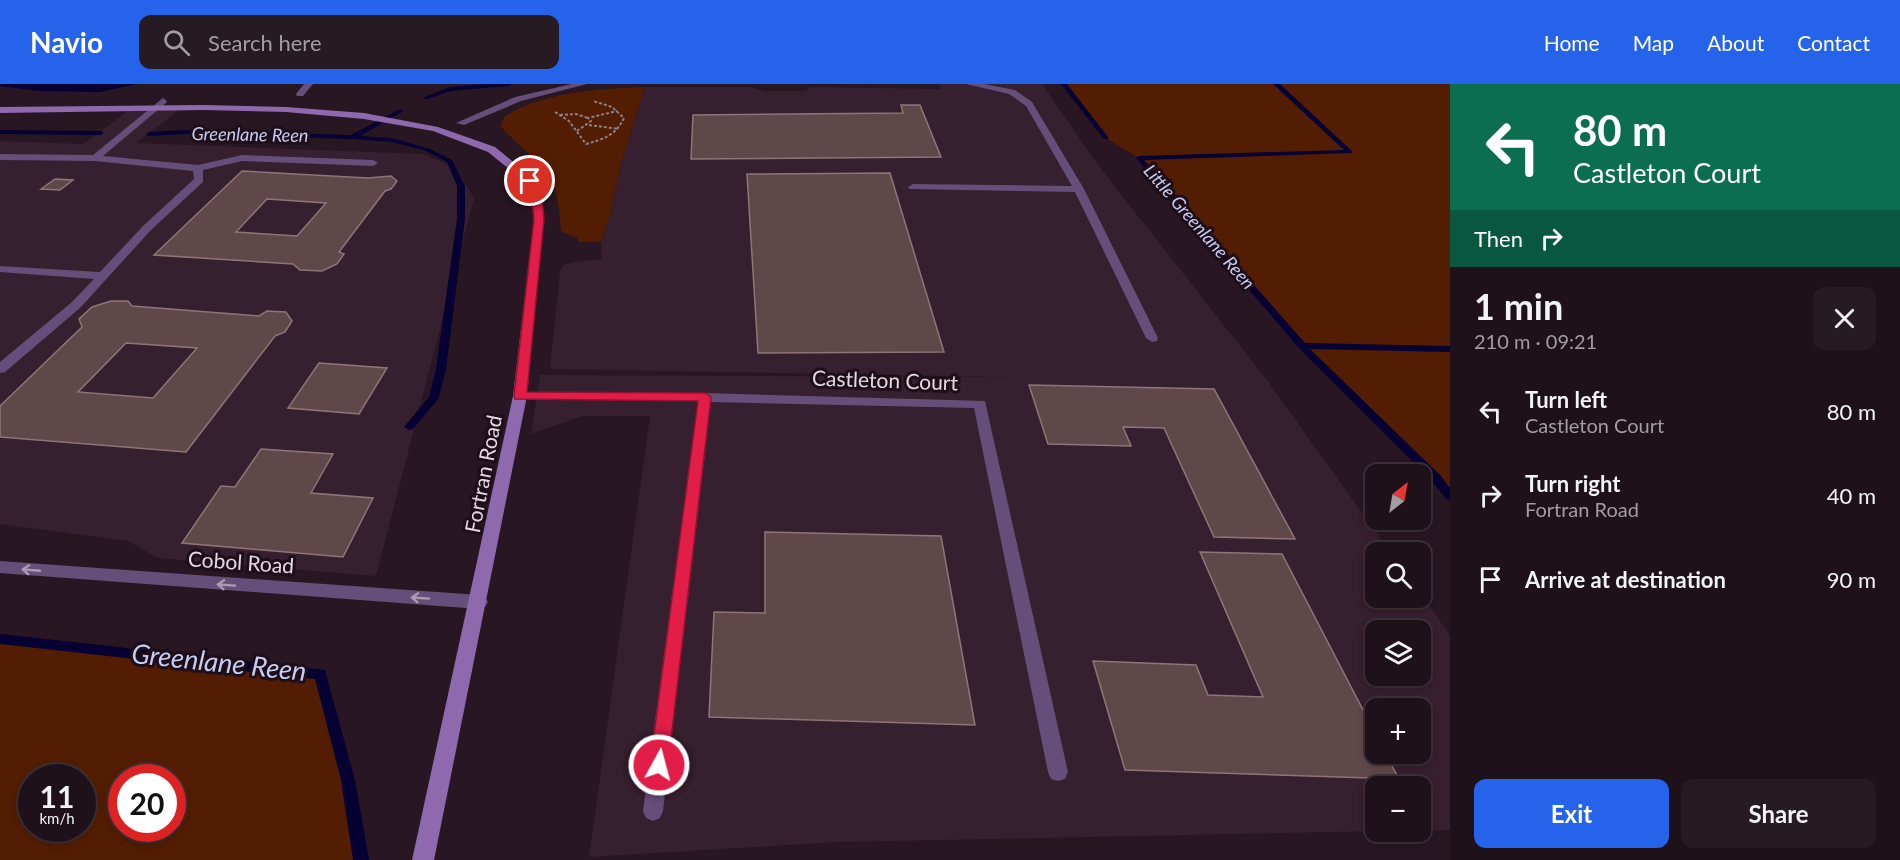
<!DOCTYPE html>
<meta charset="utf-8">
<style>
:root{--surface:#1e111a;--page:#261a23;--text:#f1f3f6;--muted:#a19da2;--line:#3c3139;--accent:#2563eb}
body{margin:0;font-family:Lato,sans-serif;background:var(--page);color:var(--text);height:100vh;display:flex;flex-direction:column;font-size:22px;white-space:nowrap}
*{box-sizing:border-box;margin:0}
p{font-size:20px;color:var(--muted)}
.icon{flex:none;width:33px;height:33px;fill:none;stroke:currentColor;stroke-width:2;stroke-linecap:round;stroke-linejoin:round}
.map{position:relative;flex:1;overflow:hidden}
.panel{display:flex;flex-direction:column;background:var(--surface);width:450px}
.panel>*{flex:none}
.banner{background:#0b6e4f;color:#fff;overflow:hidden}
.needle{width:39px;rotate:31deg}
.fabs{position:absolute;left:1365px;top:380px;display:grid;gap:12px}
.fabs a{display:grid;place-items:center;width:66px;height:66px;border-radius:12px;background:var(--surface);box-shadow:0 3px 9px #0003,0 0 0 2px var(--line);font-size:30px}
.speed{position:absolute;left:18px;top:680px;display:flex;gap:12px;font-size:30px;font-weight:700;text-align:center}
.speed>*{display:grid;place-content:center;width:78px;height:78px;border-radius:50%;background:var(--surface);box-shadow:0 3px 9px #0003,0 0 0 2px var(--line);line-height:1}
.speed small{font-size:15px;font-weight:400}
.speed .limit{border:9px solid #d22;background:#fff;color:#111}
.pin{position:absolute;display:grid;place-items:center;width:51px;height:51px;color:#fff;margin:-26px;border:3px solid #fff;border-radius:50%;box-shadow:0 2px 6px #0007}
.me{position:absolute;width:66px;margin:-33px;rotate:7deg;stroke-linejoin:round;filter:drop-shadow(0 0 4px #0008)}
.turn{display:flex;align-items:center;gap:21px;height:126px;padding:0 24px;font-size:27px}
.turn .icon{width:78px;height:78px;stroke-width:2.5}
.turn b{display:block;font-size:42px;line-height:51px}
.then{display:flex;align-items:center;height:57px;padding:0 24px;background:#0003;gap:12px;font-size:22px}
.round{display:grid;place-items:center;flex:none;width:63px;height:63px;border-radius:12px;background:var(--page)}
.head{display:flex;align-items:center;justify-content:space-between;height:102px;padding:0 24px}
h1{font-size:36px;font-weight:700;line-height:45px}
.action{display:flex;gap:12px;margin-top:auto;padding:12px 24px}
.action a{flex:1;height:69px;border-radius:12px;background:var(--accent);color:#fff;font-size:24px;font-weight:700;line-height:69px;text-align:center}
.action a+a{background:var(--page);color:var(--text)}
ul{padding:0;list-style:none}
li{display:flex;align-items:center;gap:18px;height:84px;padding:0 24px}
li div{flex:1}
li b{display:block;font-size:22px}
li em{font-style:normal}
header{display:flex;align-items:center;gap:36px;box-sizing:border-box;height:84px;padding:0 30px;background:var(--accent);color:#fff}
header strong{font-size:28px}
nav{display:flex;gap:33px;margin-inline-start:auto;font-size:21px}
.search{width:420px;height:54px;background:var(--page);display:flex;align-items:center;gap:15px;box-sizing:border-box;padding:0 21px;border-radius:12px;color:var(--muted);font-size:22px}
main{display:flex;flex:1;min-height:0}
.map>svg:first-child{display:block}
.built{fill:#361f2e;fill-rule:evenodd}
.green{fill:#521d02;fill-rule:evenodd}
.water{fill:#070033}
.lines{fill:none;stroke-linecap:round;stroke-linejoin:round}
.stream{fill:#070033;fill-rule:evenodd}
.building{fill:#60484a;stroke:#907578;stroke-width:1.5;fill-rule:evenodd}
.path{stroke:#8e8089;stroke-width:2;stroke-dasharray:3 2;stroke-linecap:butt}
.lane{fill:#654e79;fill-rule:evenodd}
.street{fill:#654e79;fill-rule:evenodd}
.secondary{fill:#8f69ae;fill-rule:evenodd}
.oneway{stroke:#ab9ab2}
.route{fill:#e11d48;stroke:#92132f;stroke-width:1.5}
.labels{text-anchor:middle;stroke-width:6;stroke-linejoin:round;paint-order:stroke}
.far-water-label{font-size:18px;font-style:italic;fill:#c6cdf2;stroke:#1e0e19}
.street-label{font-size:21px;fill:#e5d9e1;stroke:#1e0e19}
.near-water-label{font-size:27px;font-style:italic;fill:#c6cdf2;stroke:#1e0e19}
</style>
<header>
<strong>Navio</strong>
<div class="search"><svg class="icon" aria-label="search" viewBox="0 0 24 24"><circle cx="10" cy="10" r="6"/><path d="M15 15l6 6"/></svg>Search here</div>
<nav><a>Home</a><a>Map</a><a>About</a><a>Contact</a></nav>
</header>
<main>
<div class="map">
<svg width="1450" height="776" viewBox="0 0 1450 776">
<rect width="100%" height="100%" fill="#281722"/>
<!-- built -->
<g class="built">
<path d="M939 0H1042L1098 81 1267 296 1390 468H1376V513H1420L1421 510 1450 551V746H1421L1420 702H1376V747H1383L839 758 589 773 650 332H582L531 350 540 291 1011 293 550 285 560 187 564 181 574 178 602 175 601 158 610 131 621 79 645 3H751L764 7H804L813 3 940 5ZM1376 546H1420V591H1376ZM1376 624H1420V669H1376Z"/>
<polygon points="184,22 136,59 422,70 455,83 474,114 376,492 158,474 128,457 0,440 0,57 83,60 128,27"/>
</g>
<!-- green -->
<g class="green">
<polygon points="1064,0 1450,0 1450,412 1436,394 1302,262 1139,74 1106,54"/>
<path d="M645 3 621 79 610 131 601 158H578L577 154 561 147C558 82 540 84 500 42L504 33C544 7 599 5 645 3Z"/>
<path d="M0 555 320 590 348 696 361 776H0ZM32 693H82V744H32ZM122 693H172V744H122Z"/>
</g>
<!-- water -->
<polygon class="water" points="0,0 138,0 100,8 38,7 0,2"/>
<g class="lines">
<!-- stream -->
<g class="stream">
<polygon points="488,0 512,0 509,2 451,7 427,15 422,14 450,3"/>
<polygon points="1061,0 1067,0 1108,53 1108,55 1104,55"/>
<polygon points="1273,0 1280,0 1352,67 1352,69 1144,76 1305,259 1450,262 1450,268 1310,265 1440,391 1450,404 1450,416 1446,415 1432,397 1299,264 1136,74 1139,72 1344,66"/>
<polygon points="400,25 403,27 402,28 360,52 392,54 430,65 452,76 465,102 465,135 446,285 439,314 413,345 409,346 404,343 429,313 436,285 457,135 457,102 447,78 426,67 392,58 352,55 186,50 149,52 146,50 149,48 186,46 351,51"/>
<polygon points="0,46 101,47 104,49 101,51 0,50"/>
<polygon points="0,550 325,586 355,696 369,776 353,776 341,696 315,595 0,560"/>
</g>
</g>
<!-- building -->
<g class="building">
<polygon points="901,21 920,21 941,73 691,75 693,31 903,29"/>
<path d="M242 87 368 94 391 92 397 97 391 105 385 107 339 168 344 170 337 180 322 187 300 186 293 180 154 171ZM267 115 326 119 297 152 236 148Z"/>
<polygon points="890,89 944,268 758,269 747,90"/>
<polygon points="55,95 73,96 60,106 41,105"/>
<path d="M111 217H128L132 222 259 232 267 227 286 228 292 237 285 248 275 252 186 368 0 353V322L82 243 79 235 92 223ZM126 259 197 264 153 314 78 308Z"/>
<polygon points="319,279 387,284 359,330 288,324"/>
<polygon points="1029,301 1214,305 1295,455 1214,453 1164,344 1123,343 1131,362 1048,360"/>
<polygon points="261,365 333,370 311,409 373,414 343,473 182,459 221,402 235,403"/>
<polygon points="765,448 941,452 975,641 709,633 714,528 765,529"/>
<polygon points="1200,468 1282,470 1376,651 1376,669 1385,669 1399,695 1125,686 1093,577 1196,581 1208,611 1263,613"/>
</g>
<g class="lines">
<!-- path -->
<g class="path">
<path d="M555 28 569 37 586 60C604 55 616 51 624 34L612 23 593 17"/>
<polyline points="560,31 576,30 588,34"/>
<polyline points="589,41 619,45"/>
<polyline points="577,47 591,37 588,34 617,27"/>
</g>
<!-- lane -->
<g class="lane">
<polygon points="304,0 313,0 303,12 297,12 296,10"/>
<polygon points="572,0 587,0 521,17 464,41 456,39 515,13"/>
<polygon points="966,0 984,0 1015,6 1032,18 1084,105 1158,254 1157,257 1152,258 1146,254 1075,108 909,105 908,103 913,100 1072,102 1026,22 1009,10"/>
<polygon points="163,14 167,17 166,19 103,72 198,81 242,71 373,76 378,79 373,82 242,77 203,86 203,98 151,146 80,224 5,288 0,289 0,278 72,218 94,195 0,188 0,182 100,188 143,142 194,95 193,87 95,77 0,76 0,70 93,71"/>
<polygon points="520,308 705,309 985,317 1068,688 1065,695 1058,697 1051,695 1048,688 974,324 711,318 663,727 660,734 653,737 646,734 643,727 698,317 515,315 513,312 515,309"/>
</g>
<!-- street -->
<polygon class="street" points="0,477 479,511 485,513 488,518 485,523 479,525 0,489"/>
<!-- secondary -->
<polygon class="secondary" points="204,21 286,23 364,29 438,43 495,63 533,94 540,110 544,135 527,312 434,776 412,776 513,312 534,135 531,115 525,98 488,68 433,47 364,35 286,28 204,26 0,29 0,23"/>
</g>
<!-- one-way arrows -->
<defs><path id="oneway-shaft" d="M-6 0H5M1.5-3L5.5 0L1.5 3" fill="none" stroke-width="1.6" stroke-linecap="round" stroke-linejoin="round" transform="scale(1.5)"/></defs>
<g class="oneway">
<use href="#oneway-shaft" transform="translate(31 486) rotate(-175)"/>
<use href="#oneway-shaft" transform="translate(226 501) rotate(-176)"/>
<use href="#oneway-shaft" transform="translate(420 514) rotate(-176)"/>
</g>
<!-- route -->
<path class="route" d="M530 94C542 100 543 123 544 135L527 308 705 309 711 313 668 681 665 687 659 689 653 687 650 681 698 317 515 315 514 312 534 135 532 115 525 97Z"/>
<g class="labels">
<!-- far-water labels -->
<g class="far-water-label">
<text transform="translate(250 51) rotate(1)" y="6">Greenlane Reen</text>
<text transform="translate(1199 143) rotate(49)" y="6">Little Greenlane Reen</text>
</g>
<!-- street labels -->
<g class="street-label">
<text transform="translate(885 297) rotate(2)" y="7">Castleton Court</text>
<text transform="translate(484 390) rotate(-79)" y="7">Fortran Road</text>
<text transform="translate(241 479) rotate(4)" y="7">Cobol Road</text>
</g>
<!-- near-water labels -->
<g class="near-water-label">
<text transform="translate(219 579) rotate(6)" y="9">Greenlane Reen</text>
</g>
</g>
</svg>
<div class="fabs">
<a><svg class="needle" viewBox="-14 -14 28 28"><path d="M0-13l5 13h-10z" fill="#e53935"/><path d="M0 13l5-13h-10z" fill="#a19da2"/></svg></a>
<a><svg class="icon" aria-label="search" viewBox="0 0 24 24"><circle cx="10" cy="10" r="6"/><path d="M15 15l6 6"/></svg></a>
<a><svg class="icon" aria-label="layers" viewBox="0 0 24 24"><path d="M12 4l9 5-9 5-9-5zM3 14l9 5 9-5"/></svg></a>
<a>+</a>
<a>−</a>
</div>
<div class="speed"><div>11<small>km/h</small></div><div class="limit">20</div></div>
<div class="pin" style="left:530px;top:97px;background:#d93025"><svg class="icon" aria-label="arrive" viewBox="0 0 24 24"><path d="M6 21V4h12l-3 4 3 4H6"/></svg></div>
<svg class="me" style="left:659px;top:681px" viewBox="-20 -20 40 40"><circle r="17" fill="#e11d48" stroke="#fff" stroke-width="3"/><path d="M0-11L8 9 0 5-8 9z" fill="#fff"/></svg>
</div>
<section class="panel">
<div class="banner">
<div class="turn"><svg class="icon" aria-label="left" viewBox="0 0 24 24"><path d="M17 20v-9H6M10 6l-5 5 5 5"/></svg><div><b>80 m</b>Castleton Court</div></div>
<div class="then">Then<svg class="icon" aria-label="right" viewBox="0 0 24 24"><path d="M7 20v-9h11M14 6l5 5-5 5"/></svg></div>
</div>
<div class="head"><div><h1>1 min</h1><p>210 m · 09:21</p></div><a class="round"><svg class="icon" aria-label="close" viewBox="0 0 24 24"><path d="M6 6l12 12M18 6L6 18"/></svg></a></div>
<ul>
<li><svg class="icon" aria-label="left" viewBox="0 0 24 24"><path d="M17 20v-9H6M10 6l-5 5 5 5"/></svg><div><b>Turn left</b><p>Castleton Court</p></div><em>80 m</em></li>
<li><svg class="icon" aria-label="right" viewBox="0 0 24 24"><path d="M7 20v-9h11M14 6l5 5-5 5"/></svg><div><b>Turn right</b><p>Fortran Road</p></div><em>40 m</em></li>
<li><svg class="icon" aria-label="arrive" viewBox="0 0 24 24"><path d="M6 21V4h12l-3 4 3 4H6"/></svg><div><b>Arrive at destination</b></div><em>90 m</em></li>
</ul>
<div class="action"><a>Exit</a><a>Share</a></div>
</section>
</main>
